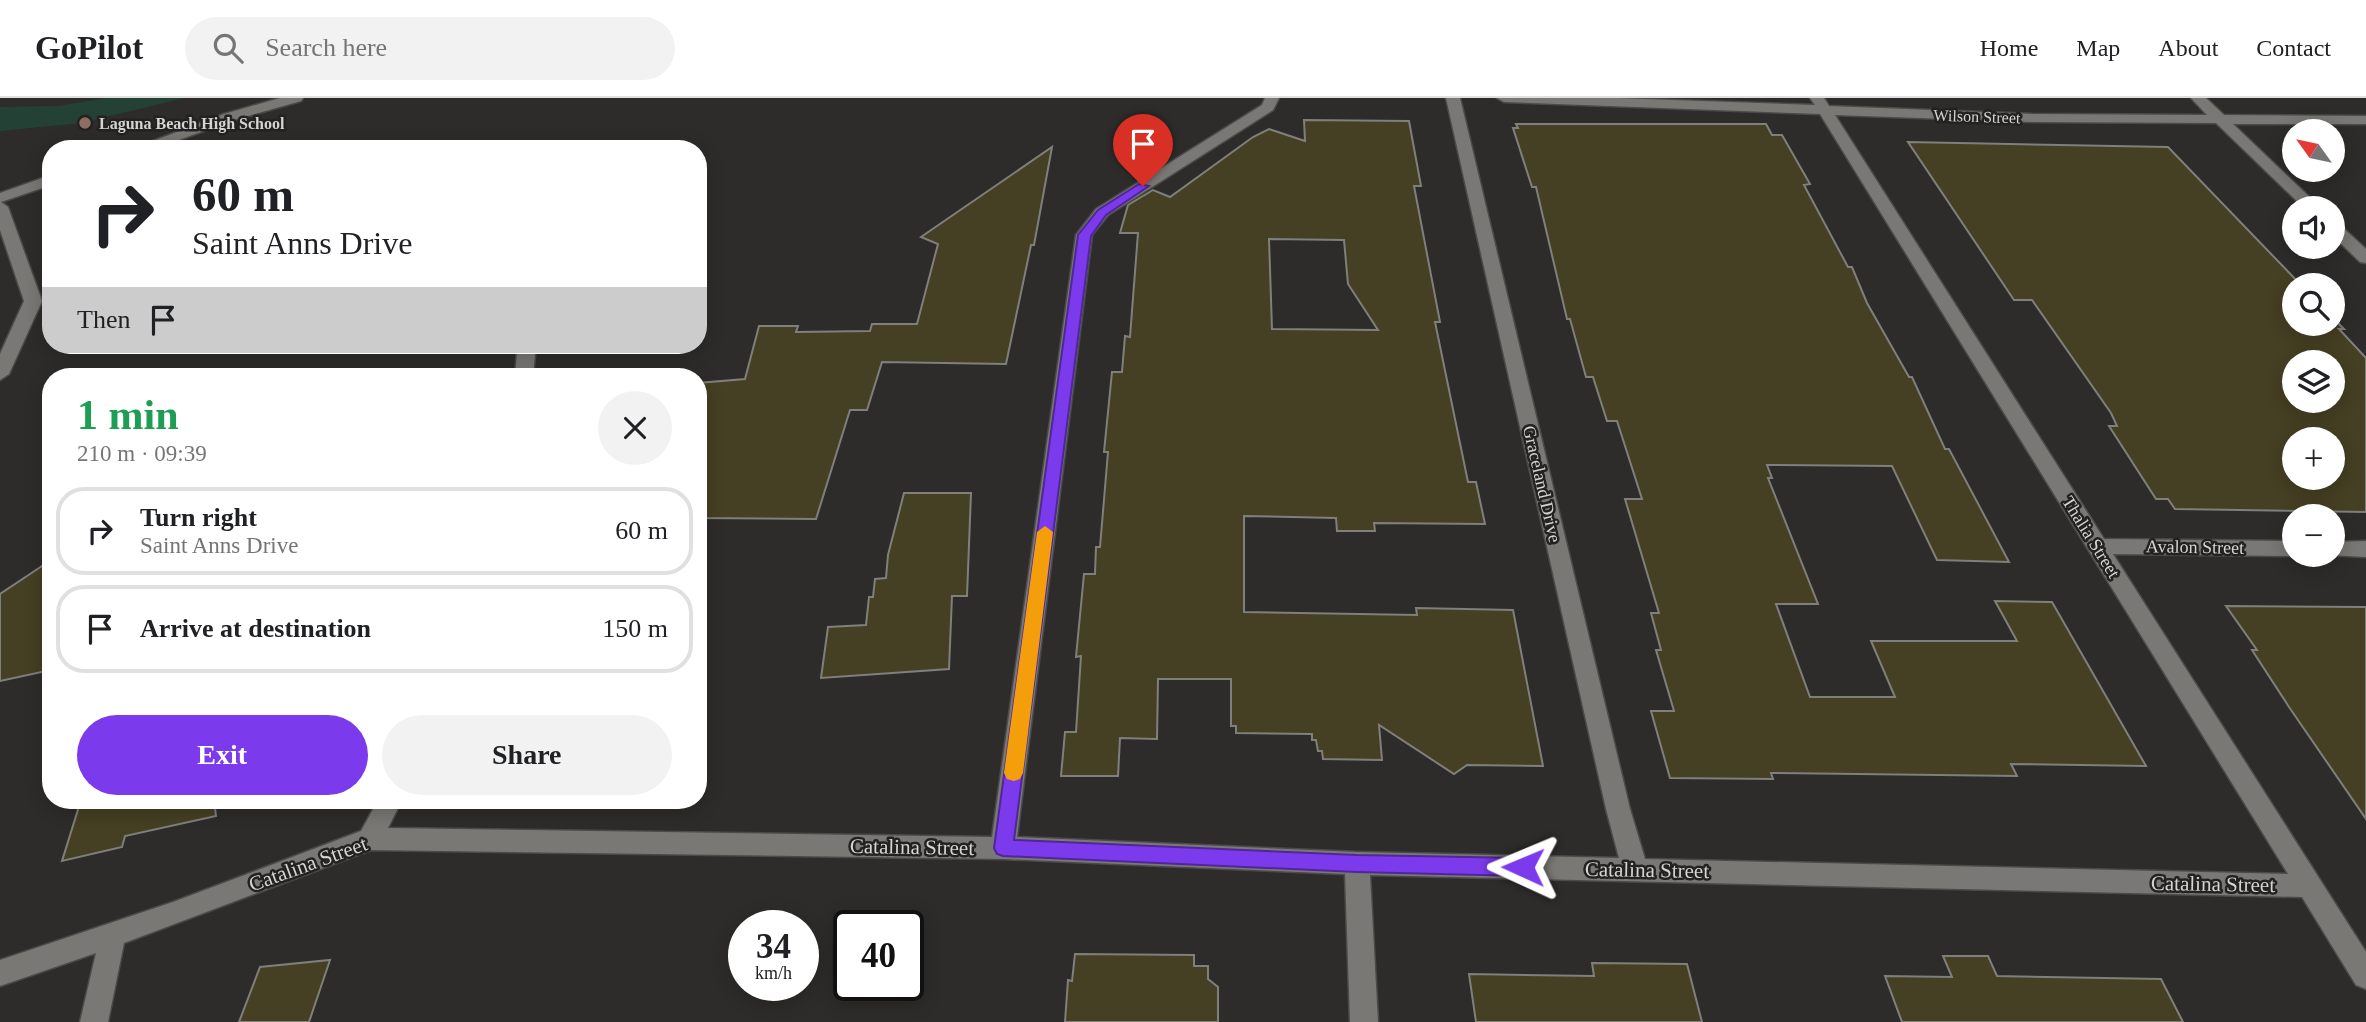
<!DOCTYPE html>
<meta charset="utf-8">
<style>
:root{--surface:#fff;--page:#f2f2f2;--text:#202124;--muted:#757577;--line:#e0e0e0;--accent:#7c3aed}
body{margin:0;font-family:Georgia,serif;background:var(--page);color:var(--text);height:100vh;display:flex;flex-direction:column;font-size:26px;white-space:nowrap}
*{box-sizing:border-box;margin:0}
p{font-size:23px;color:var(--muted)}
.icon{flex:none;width:38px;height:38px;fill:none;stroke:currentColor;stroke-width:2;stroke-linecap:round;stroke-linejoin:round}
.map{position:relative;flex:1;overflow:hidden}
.drawer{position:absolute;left:42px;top:270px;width:665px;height:441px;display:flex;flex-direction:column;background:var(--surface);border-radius:28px;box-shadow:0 4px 18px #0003}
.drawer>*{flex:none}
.banner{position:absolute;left:42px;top:42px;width:665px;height:214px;border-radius:28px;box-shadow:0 4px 18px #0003;background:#fff;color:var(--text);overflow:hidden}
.needle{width:46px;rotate:303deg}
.tools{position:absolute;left:2282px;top:21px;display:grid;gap:14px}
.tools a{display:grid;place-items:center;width:63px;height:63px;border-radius:50%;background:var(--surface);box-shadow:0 4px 18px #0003;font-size:35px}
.speed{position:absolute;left:728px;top:812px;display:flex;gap:14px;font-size:35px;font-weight:700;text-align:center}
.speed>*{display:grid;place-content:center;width:91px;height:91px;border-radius:50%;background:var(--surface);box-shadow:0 4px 18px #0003;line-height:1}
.speed small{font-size:18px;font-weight:400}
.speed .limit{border:4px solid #111;border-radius:10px;background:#fff;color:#111}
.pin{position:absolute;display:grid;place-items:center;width:60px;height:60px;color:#fff;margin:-72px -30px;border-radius:50% 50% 50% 0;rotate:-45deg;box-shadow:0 0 7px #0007}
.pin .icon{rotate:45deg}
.me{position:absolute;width:77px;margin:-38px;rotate:271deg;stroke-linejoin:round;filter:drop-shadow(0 0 5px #0008)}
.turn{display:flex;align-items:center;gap:24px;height:147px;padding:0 35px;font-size:32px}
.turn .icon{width:91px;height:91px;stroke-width:2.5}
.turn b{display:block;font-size:49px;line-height:60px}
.then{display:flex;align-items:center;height:66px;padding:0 35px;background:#0003;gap:14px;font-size:26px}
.round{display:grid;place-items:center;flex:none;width:74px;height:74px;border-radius:37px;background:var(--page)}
.headline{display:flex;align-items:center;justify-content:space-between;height:119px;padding:0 35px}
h1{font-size:42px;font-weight:700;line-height:52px;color:#1e9e55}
.button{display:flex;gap:14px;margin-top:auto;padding:14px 35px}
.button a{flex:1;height:80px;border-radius:42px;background:var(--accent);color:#fff;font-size:28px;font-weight:700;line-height:80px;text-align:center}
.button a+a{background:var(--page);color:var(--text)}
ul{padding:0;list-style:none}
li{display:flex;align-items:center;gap:21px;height:88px;margin:0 14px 10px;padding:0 21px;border:4px solid var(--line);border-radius:28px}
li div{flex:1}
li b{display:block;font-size:26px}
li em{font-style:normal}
header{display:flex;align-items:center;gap:42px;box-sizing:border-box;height:98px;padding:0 35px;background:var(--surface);border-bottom:2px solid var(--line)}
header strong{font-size:33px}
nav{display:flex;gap:38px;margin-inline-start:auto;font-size:24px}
.search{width:490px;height:63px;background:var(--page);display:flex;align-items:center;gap:18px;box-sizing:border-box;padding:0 24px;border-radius:38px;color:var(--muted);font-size:26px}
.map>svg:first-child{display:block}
.green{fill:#244135}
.building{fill:#453f23;stroke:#7f7f7c;stroke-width:2;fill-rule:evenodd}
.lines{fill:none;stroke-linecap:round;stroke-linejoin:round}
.minor-casing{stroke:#4a4a48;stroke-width:3}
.minor{fill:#797875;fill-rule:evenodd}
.route{fill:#7c3aed;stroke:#51269a;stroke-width:2}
.slow{fill:#f59e0b}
.education-dot{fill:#8d6e63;stroke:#232220;stroke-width:2.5}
.labels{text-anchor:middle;stroke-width:5;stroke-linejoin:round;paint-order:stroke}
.far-street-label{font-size:16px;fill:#d4d4d2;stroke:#232220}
.far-poi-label{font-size:16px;font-weight:bold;fill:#d4d4d2;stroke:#232220;text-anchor:start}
.street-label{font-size:18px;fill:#d4d4d2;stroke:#232220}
.near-street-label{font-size:21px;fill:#d4d4d2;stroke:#232220}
</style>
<header>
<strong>GoPilot</strong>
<div class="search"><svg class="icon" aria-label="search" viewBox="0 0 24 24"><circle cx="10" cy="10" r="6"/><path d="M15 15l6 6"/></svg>Search here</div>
<nav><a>Home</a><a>Map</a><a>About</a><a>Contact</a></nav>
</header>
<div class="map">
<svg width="2366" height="924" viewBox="0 0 2366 924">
<rect width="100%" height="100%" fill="#2d2c2a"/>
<!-- green -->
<polygon class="green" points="106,0 184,0 81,25 0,33 0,9 58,8"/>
<!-- building -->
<g class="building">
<path d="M1304 22 1409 23 1421 88H1414L1440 224H1435L1468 384H1476L1485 426 1374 425 1375 433H1337L1336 420 1244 418V514L1417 517 1416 510 1513 512 1543 668 1467 667 1454 676 1379 627 1382 662 1323 661 1322 653H1318L1316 642H1312V636L1236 635V628H1231V581H1158L1157 641 1120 640 1118 678H1061L1065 634H1076L1081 558 1076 559 1084 476H1095L1096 449H1100L1108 354H1104L1112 274H1122L1125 238 1130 239 1138 135H1120L1128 107 1153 92 1170 99 1253 39 1269 31 1305 43ZM1269 141 1344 142 1348 186 1378 232 1272 231Z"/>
<polygon points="1516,26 1766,26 1772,37 1782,37 1810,86 1804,87 1848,169 1852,169 1867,205 1909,279 1912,279 1945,351 1949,351 2009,464 1937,462 1892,368 1767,367 1772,380 1768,380 1818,506 1776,506 1810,599 1895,599 1871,543 2017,543 1995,503 2052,504 2146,668 2011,666 2017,678 1771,675 1773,681 1670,680 1651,613 1674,613 1656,552 1661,552 1651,515 1659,515 1625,401 1642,401 1617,323 1607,323 1593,279 1586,279 1570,221 1567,221 1536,89 1532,89 1513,30 1518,30"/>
<path d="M1908 44 2168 49 2301 187H2294V226H2333V220L2344 231H2339L2366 260V414L2175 411 2168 401H2156L2109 328H2117L2111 315 2032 202H2014ZM2294 264H2333V303H2294ZM2294 341H2333V380H2294Z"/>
<polygon points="1052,49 1034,147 1031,147 1006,266 882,264 867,312 850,312 816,421 698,420 698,285 745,281 759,228 798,228 796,234 870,233 872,226 917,226 938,146 921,139"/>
<polygon points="904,395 971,395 967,498 952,498 949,571 821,580 828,529 866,527 869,499 873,499 875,481 886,480 888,457"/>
<polygon points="51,462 51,572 0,583 0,496"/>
<polygon points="2226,508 2366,509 2366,721 2289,609 2252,552 2257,552"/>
<polygon points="81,702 214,702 216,718 125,738 122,749 62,763"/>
<polygon points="1075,856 1194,857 1194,868 1208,868 1208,881 1218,889 1218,924 1065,924 1068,882 1072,883"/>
<polygon points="1943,858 1988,858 1997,878 2161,881 2183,924 1902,924 1885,878 1952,879"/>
<polygon points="330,862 309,924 239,924 260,869"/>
<polygon points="1592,865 1687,866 1702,924 1476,924 1469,876 1594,878"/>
</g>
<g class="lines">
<!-- minor casing -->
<g class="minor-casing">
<g id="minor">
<polygon points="280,0 303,0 301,3 234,22 154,51 132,51 224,16"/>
<polygon points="1265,0 1279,0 1273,12 1108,117 1092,137 1017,739 1357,754 1619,760 1606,711 1446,0 1460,0 1630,711 1645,761 2288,776 1820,16 1504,4 1497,0 1617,0 1815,7 1810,0 1824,0 1829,8 2033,16 2207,17 2191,0 2206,0 2224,17 2366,18 2366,26 2233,26 2321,110 2304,110 2216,25 2033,24 1835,17 2104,441 2294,443 2294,457 2297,457 2294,458 2113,456 2366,854 2366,891 2356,887 2302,799 1370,777 1378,924 1350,924 1345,776 1003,761 371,752 124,845 108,924 80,924 96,855 0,888 0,862 173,804 361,733 378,702 402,702 388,730 992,739 1076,137 1096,111 1262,7"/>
<polygon points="51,77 51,87 1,104 8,109 42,203 9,276 0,282 0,256 24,203 0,132 0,95"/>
<polygon points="2333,124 2339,126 2366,151 2366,165 2360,164 2333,138"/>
<polygon points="523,247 542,247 535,256 533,278 515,278 517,255"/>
<polygon points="2366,443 2366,459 2327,457 2333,457 2333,444"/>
</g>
</g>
<!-- minor -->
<use href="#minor" class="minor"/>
</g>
<!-- route -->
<polygon class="route" points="1139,86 1149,88 1106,117 1091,138 1014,742 1357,757 1523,760 1530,763 1533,769 1530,775 1523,778 1357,774 1003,758 997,756 994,750 1078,137 1098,112"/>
<!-- slow -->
<polygon class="slow" points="1045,428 1053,434 1023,675 1020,681 1014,683 1007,681 1004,675 1037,434"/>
<!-- markers -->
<circle class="education-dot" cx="85" cy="25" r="7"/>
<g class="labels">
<!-- far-street labels -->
<g class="far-street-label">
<text transform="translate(1977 18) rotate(2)" y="6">Wilson Street</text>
</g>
<!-- far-poi labels -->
<g class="far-poi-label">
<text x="99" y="31">Laguna Beach High School</text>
</g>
<!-- street labels -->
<g class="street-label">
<text transform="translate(1542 386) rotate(77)" y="6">Graceland Drive</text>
<text transform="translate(2091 439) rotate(58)" y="6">Thalia Street</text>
<text transform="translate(2195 449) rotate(1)" y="6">Avalon Street</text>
</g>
<!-- near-street labels -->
<g class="near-street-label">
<text transform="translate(912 749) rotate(1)" y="7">Catalina Street</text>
<text transform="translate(308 766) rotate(-20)" y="7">Catalina Street</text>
<text transform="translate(1647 772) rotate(1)" y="7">Catalina Street</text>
<text transform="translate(2213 786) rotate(1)" y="7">Catalina Street</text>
</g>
</g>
</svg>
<div class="tools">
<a><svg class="needle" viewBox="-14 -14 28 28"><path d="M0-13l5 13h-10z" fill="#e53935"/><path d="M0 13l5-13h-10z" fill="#757577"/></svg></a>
<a><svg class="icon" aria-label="sound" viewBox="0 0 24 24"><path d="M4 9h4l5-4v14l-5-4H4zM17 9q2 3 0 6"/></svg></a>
<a><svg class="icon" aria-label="search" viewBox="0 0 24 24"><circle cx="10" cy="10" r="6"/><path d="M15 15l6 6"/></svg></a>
<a><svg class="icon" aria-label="layers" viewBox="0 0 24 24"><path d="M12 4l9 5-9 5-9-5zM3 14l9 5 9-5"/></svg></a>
<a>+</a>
<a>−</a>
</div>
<div class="speed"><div>34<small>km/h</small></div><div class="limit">40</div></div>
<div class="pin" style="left:1143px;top:88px;background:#d93025"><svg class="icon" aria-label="arrive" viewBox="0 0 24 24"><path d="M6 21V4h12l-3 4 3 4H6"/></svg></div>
<svg class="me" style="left:1523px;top:769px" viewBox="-20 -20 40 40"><path d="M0-17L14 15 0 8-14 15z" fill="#7c3aed" stroke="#fff" stroke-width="4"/></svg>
<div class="banner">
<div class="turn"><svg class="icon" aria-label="right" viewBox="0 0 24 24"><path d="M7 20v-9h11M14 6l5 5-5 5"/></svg><div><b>60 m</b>Saint Anns Drive</div></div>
<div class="then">Then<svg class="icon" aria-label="arrive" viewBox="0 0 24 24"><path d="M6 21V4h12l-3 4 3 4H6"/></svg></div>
</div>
<section class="drawer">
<div class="headline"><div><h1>1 min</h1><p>210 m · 09:39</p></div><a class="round"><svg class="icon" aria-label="close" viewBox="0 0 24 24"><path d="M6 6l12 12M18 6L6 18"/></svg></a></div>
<ul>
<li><svg class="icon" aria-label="right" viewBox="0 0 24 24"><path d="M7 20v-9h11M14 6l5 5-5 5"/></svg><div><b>Turn right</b><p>Saint Anns Drive</p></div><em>60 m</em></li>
<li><svg class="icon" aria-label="arrive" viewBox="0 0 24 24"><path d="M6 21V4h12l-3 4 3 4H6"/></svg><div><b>Arrive at destination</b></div><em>150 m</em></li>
</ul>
<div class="button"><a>Exit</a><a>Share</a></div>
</section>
</div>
